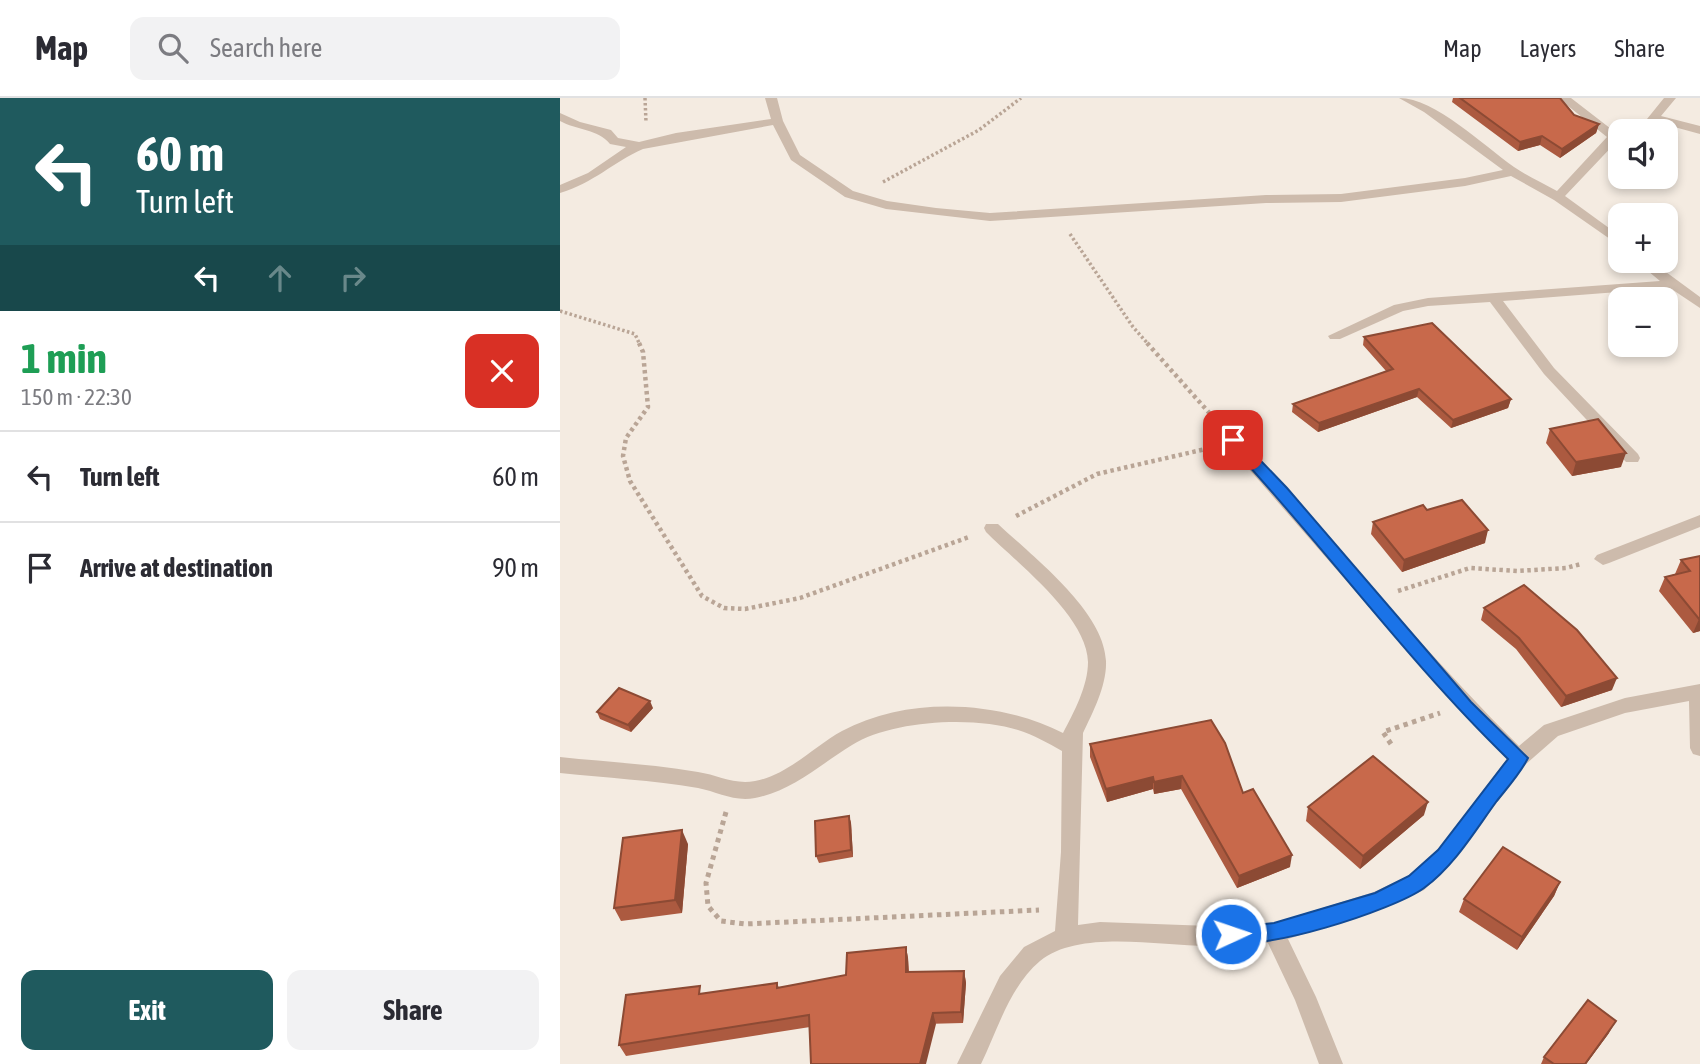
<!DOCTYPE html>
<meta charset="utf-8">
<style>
:root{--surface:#fff;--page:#f2f2f3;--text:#2b2b33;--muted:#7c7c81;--line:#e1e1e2;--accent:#1f5a5e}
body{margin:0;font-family:"Asap Condensed",sans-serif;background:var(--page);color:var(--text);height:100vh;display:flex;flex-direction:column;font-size:26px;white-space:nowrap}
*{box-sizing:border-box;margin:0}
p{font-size:23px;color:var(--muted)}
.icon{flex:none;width:38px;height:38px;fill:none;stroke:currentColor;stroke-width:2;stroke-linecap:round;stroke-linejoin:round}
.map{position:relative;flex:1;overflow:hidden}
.side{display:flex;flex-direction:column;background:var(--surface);width:560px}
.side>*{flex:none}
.hud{background:#1f5a5e;color:#fff;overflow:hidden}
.tools{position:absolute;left:1048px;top:21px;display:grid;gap:14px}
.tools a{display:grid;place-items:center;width:70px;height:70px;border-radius:14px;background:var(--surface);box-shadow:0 4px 10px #0003;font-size:35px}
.pin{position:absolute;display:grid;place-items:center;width:60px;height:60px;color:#fff;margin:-30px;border-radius:14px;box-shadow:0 4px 10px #0006}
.me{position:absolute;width:77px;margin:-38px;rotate:87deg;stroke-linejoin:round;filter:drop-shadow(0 0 5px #0008)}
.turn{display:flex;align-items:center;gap:24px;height:147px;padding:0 21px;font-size:32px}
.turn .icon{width:91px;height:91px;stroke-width:2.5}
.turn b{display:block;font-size:49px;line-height:60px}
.lanes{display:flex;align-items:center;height:66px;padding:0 21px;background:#0003;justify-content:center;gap:35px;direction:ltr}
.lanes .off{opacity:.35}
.round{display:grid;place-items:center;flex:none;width:74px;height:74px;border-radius:14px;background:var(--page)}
.overview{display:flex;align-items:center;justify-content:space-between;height:119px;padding:0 21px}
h1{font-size:42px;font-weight:700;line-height:52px;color:#1e9e55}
.button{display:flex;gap:14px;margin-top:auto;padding:14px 21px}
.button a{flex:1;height:80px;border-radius:14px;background:var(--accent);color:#fff;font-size:28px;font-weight:700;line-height:80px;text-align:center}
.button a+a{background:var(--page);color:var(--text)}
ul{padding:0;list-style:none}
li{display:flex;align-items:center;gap:21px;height:91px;padding:0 21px;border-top:2px solid var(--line)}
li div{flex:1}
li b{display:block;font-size:26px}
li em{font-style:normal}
header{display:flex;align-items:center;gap:42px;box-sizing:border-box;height:98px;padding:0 35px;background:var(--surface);border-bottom:2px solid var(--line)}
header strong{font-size:33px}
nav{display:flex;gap:38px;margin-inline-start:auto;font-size:24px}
.search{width:490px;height:63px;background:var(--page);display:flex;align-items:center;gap:18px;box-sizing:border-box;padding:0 24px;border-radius:14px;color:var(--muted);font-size:26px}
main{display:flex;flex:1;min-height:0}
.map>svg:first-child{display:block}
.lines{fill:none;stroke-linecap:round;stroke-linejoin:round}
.path-far2{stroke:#b9a596;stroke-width:3.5;stroke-dasharray:2.5 2.5;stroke-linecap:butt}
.path-far1{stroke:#b9a596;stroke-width:4.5;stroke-dasharray:3.5 3.5;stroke-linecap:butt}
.path{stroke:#b9a596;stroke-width:5;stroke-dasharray:4.5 4.5;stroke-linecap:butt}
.street{fill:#cdbbac;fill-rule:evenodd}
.wall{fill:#ac5a40}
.shaded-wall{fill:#8c4a34}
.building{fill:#c8694b;stroke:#8c4a34;stroke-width:2}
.route{fill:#1a73e8;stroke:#114b97;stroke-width:2}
</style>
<header>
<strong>Map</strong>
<div class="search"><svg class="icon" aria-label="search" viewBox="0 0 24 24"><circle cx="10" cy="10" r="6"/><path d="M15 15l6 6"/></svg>Search here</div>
<nav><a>Map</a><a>Layers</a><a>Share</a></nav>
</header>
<main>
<section class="side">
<div class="hud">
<div class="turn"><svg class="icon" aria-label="left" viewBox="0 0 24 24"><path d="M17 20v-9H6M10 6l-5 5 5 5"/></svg><div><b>60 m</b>Turn left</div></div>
<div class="lanes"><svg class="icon" aria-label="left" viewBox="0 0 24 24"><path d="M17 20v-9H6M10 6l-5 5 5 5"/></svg><svg class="icon off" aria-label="ahead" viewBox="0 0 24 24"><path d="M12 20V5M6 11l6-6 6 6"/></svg><svg class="icon off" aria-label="right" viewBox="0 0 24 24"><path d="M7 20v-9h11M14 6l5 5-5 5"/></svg></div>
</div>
<div class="overview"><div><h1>1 min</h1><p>150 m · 22:30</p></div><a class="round" style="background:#d93025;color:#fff"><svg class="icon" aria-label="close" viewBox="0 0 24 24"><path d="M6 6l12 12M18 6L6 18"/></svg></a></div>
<ul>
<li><svg class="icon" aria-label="left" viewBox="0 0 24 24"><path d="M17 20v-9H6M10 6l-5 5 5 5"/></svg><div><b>Turn left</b></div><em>60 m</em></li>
<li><svg class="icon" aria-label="arrive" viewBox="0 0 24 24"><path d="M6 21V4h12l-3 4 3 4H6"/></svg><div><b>Arrive at destination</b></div><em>90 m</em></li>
</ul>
<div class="button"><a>Exit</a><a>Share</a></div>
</section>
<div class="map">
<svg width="1140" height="966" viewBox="0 0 1140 966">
<rect width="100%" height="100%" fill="#f4ebe1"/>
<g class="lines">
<!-- path-far2 -->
<g class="path-far2">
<polyline points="85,0 86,24"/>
<polyline points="323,84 419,32 461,0"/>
<polyline points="510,136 573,229 589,247"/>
<polyline points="0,213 75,236 80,247"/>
</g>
<!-- path-far1 -->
<g class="path-far1">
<polyline points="79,245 83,254 88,309 66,340 63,358 70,383 142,498 164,510 185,511 240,500 409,439"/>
<polyline points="587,245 660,327"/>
<polyline points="456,418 537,376 650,350"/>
<polyline points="838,493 910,470 957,473 1006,470 1021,466"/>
</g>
<!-- path -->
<g class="path">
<polyline points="831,646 823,634 880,615"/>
<polyline points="166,714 146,785 148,808 161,823 185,826 479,812"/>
</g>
<!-- street -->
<g class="street">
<path d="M205 0H217L223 23 240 57 293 93 327 103 376 110 430 115 706 97 781 96 905 80 943 72 864 14 839 0C875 0 924 48 954 69 967 78 982 85 997 93L1047 39 998 0H1011L1055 34 1087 21 1104 0H1116L1101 18 1140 28V36L1096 24 1076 33H1060V40L1005 98 1060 138V148L994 102 951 78 905 88 781 104 706 105 430 123 326 111 285 99 231 62 213 27 83 51C53 64 34 85 0 95V87L28 75 66 49 50 46C38 31 16 32 0 23V15L20 24 51 32 58 40 79 44 116 35 211 21Z"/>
<polygon points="1076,163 1091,163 1140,199 1140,210 1110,190 943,203 994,270 1078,356 1080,360 1078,364 1066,364 984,276 930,204 868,208 843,213 780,241 770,241 768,238 834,207 868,200 1100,183"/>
<path d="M673 337 679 338C773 441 860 550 959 648L984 627 1065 600 1140 586V658L1133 656 1130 650 1129 603 1065 615 998 638 966 666 892 764 864 792 819 812 728 841 756 899 783 966H759L735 902 708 845C688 846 668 848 648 848 600 848 519 831 480 863 450 888 437 933 421 966H397L440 878 464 849 495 833 501 754 502 653C488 645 474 637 458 632 414 618 332 622 292 647 261 666 232 693 195 700 174 704 158 694 138 690 92 682 46 680 0 675V659C46 664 92 666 138 674 158 677 174 687 195 683 228 677 253 649 282 633 347 598 438 602 503 635 514 614 528 588 528 564 527 518 457 465 426 434L424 430 426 426H438C473 459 544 513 546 563 547 587 533 614 523 635L518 827 540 824 650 828 714 825 814 794 848 778 878 752 947 661 878 588 667 346 665 342Z"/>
<polygon points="1140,417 1140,429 1049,465 1043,467 1034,461 1037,457"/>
</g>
</g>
<!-- wall -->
<g class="wall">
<polygon points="893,0 1000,0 1014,17 1039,26 1036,35 1000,60 980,47 958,53 892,4"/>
<polygon points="804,239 951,301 948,310 891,330 857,299 758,334 732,314 733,306 826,273 803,247"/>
<polygon points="990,331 1061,369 1012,378 986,345"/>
<polygon points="867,412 925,445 842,474 811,436 813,424"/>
<polygon points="1140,458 1140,533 1133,535 1099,493 1105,479 1115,476 1121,462"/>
<polygon points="924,510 1052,592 1001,609 956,551 921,522"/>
<polygon points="93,610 71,634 40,621 37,614"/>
<polygon points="530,646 683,695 730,769 677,790 621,691 594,696 593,691 547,704 530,659"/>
<polygon points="748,709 864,717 800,771 746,723"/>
<polygon points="289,718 291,725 293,759 259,765 256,758"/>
<polygon points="128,746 122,815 61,823 54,810"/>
<polygon points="1000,784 994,798 957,852 899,814 904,801"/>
<polygon points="346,849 348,860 349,874 404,873 406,885 403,925 250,929 66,958 59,947 144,896 217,885 219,890 286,877"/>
<polygon points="1049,935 1026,966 981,966 984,959"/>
</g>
<!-- shaded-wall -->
<g class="shaded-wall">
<polygon points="1039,26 1036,35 1000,60 1002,51"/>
<polygon points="982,38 980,47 958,53 960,44"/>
<polygon points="859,291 857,299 758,334 759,325"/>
<polygon points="951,301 948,310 891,330 893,322"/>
<polygon points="1066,355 1061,369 1012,378 1016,364"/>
<polygon points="928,432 925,445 842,474 844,462"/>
<polygon points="1139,521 1140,521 1140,533 1133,535"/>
<polygon points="1057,580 1052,592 1001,609 1006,598"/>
<polygon points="90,603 93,610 71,634 68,627"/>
<polygon points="622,678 621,691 594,696 594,684"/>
<polygon points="593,679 593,691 547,704 546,691"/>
<polygon points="868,704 864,717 800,771 803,758"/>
<polygon points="289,718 291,725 293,759 291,752"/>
<polygon points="122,732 128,746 122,815 115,802"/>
<polygon points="732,757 730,769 677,790 679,778"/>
<polygon points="1000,784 994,798 957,852 962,839"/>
<polygon points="346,849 348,860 349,885 346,874"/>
<polygon points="404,873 406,885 403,925 401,914"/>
<polygon points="373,915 376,926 366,966 360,966"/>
<polygon points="1056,923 1049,935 1026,966 1025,966"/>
</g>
<!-- building -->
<g class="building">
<polygon points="900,0 1000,0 1014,17 1039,26 1002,51 982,38 960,44"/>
<polygon points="872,225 951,301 893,322 859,291 759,325 733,306 833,271 804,239"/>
<polygon points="1038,321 1066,355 1016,364 990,331"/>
<polygon points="902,402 928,432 844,462 813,424 863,407 867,412"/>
<polygon points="1140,458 1140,521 1139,521 1105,479 1130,473 1121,462"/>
<polygon points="964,487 1017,532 1057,580 1006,598 959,540 924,510"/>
<polygon points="59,590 90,603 68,627 37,614"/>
<polygon points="651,622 665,645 683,695 693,691 732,757 679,778 622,678 594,684 593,679 546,691 530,646"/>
<polygon points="813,658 868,704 803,758 748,709"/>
<polygon points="289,718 291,752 256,758 255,723"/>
<polygon points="122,732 115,802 54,810 63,740"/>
<polygon points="943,749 1000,784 962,839 904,801"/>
<polygon points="346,849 346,874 404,873 401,914 373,915 360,966 251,966 249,917 59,947 66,897 140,888 139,896 217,885 217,890 286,877 287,855"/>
<polygon points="1028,902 1056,923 1025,966 994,966 984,959"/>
</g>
<!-- route -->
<path class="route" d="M673 338 678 339 727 390 911 604 968 660C960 676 947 690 936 704 915 733 894 768 864 790 834 812 698 856 664 843L661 836 664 830 714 825 815 795 849 778 878 752 948 661C847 563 764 448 668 345L666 342Z"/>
</svg>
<div class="tools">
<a><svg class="icon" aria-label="sound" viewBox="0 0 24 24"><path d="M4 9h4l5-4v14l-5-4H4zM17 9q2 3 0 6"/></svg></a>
<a>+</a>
<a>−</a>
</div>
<div class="pin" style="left:673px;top:342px;background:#d93025"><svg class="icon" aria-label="arrive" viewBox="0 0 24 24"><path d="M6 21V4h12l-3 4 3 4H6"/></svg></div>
<svg class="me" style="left:671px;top:836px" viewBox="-20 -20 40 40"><circle r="17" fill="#1a73e8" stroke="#fff" stroke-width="3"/><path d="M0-11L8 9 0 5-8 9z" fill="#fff"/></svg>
</div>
</main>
